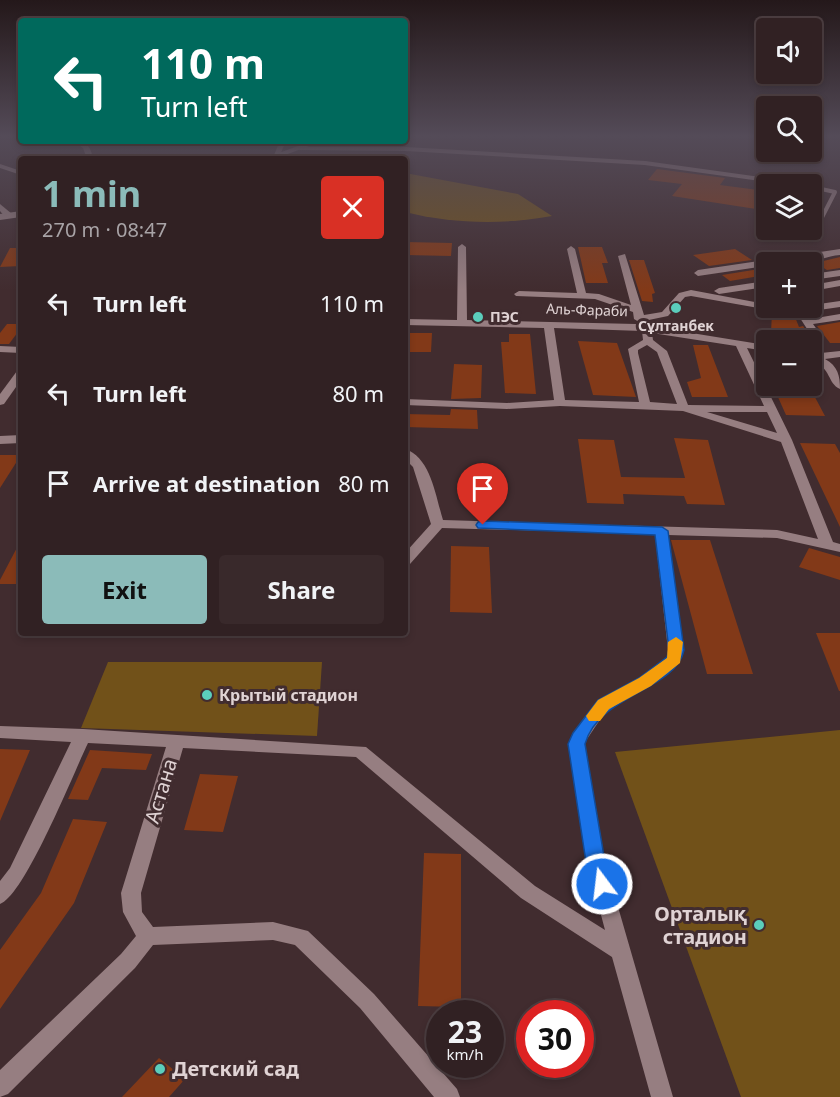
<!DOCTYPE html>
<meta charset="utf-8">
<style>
:root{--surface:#312123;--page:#39292b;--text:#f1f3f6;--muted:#a8a3a6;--line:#4c3e41;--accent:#8bbbb9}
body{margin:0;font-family:"Noto Sans",sans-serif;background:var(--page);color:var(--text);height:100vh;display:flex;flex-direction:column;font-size:22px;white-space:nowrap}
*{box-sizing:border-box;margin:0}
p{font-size:20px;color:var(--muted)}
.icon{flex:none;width:33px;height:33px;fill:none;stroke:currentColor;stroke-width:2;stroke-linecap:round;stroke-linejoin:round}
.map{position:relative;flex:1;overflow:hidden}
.details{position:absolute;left:18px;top:156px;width:390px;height:480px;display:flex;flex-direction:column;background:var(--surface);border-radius:6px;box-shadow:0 3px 9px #0003,0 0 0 2px var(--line)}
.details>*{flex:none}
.banner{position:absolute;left:18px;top:18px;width:390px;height:126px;border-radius:6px;box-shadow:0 3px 9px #0003,0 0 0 2px var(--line);background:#00695c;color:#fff;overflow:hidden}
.tools{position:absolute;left:756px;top:18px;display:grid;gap:12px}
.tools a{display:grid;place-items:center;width:66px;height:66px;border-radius:6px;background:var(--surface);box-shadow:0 3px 9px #0003,0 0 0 2px var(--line);font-size:30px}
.speed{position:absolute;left:426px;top:1000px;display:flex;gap:12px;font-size:30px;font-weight:700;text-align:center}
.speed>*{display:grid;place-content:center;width:78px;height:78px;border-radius:50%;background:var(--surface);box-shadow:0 3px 9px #0003,0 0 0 2px var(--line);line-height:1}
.speed small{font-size:15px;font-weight:400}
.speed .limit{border:9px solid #d22;background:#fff;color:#111}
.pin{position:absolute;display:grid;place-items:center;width:51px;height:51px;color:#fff;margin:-62px -26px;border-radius:50% 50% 50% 0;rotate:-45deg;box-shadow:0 0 6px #0007}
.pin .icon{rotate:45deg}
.me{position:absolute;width:66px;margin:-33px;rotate:345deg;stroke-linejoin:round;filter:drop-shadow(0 0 4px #0008)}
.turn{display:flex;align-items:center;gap:21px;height:126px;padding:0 24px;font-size:27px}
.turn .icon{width:78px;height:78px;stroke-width:2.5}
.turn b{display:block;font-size:42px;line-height:51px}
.round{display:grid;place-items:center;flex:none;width:63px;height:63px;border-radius:6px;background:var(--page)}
.head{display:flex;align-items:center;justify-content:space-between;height:102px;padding:0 24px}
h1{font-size:36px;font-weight:700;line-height:45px;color:var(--accent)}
.cta{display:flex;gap:12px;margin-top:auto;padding:12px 24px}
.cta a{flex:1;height:69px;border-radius:6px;background:var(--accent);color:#111;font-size:24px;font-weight:700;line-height:69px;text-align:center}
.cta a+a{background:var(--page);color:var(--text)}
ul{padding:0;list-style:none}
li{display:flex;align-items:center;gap:18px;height:90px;padding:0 24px}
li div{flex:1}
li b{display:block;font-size:22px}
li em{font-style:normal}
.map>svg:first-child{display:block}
.green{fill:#715119}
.building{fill:#823918}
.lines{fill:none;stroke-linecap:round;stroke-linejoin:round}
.service{stroke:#967e81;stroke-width:4}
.minor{fill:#967e81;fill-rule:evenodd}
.tertiary{fill:#967e81;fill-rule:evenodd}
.route{fill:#1a73e8;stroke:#114b97;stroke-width:1.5}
.slow{fill:#f59e0b}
.poi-dot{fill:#5bcebc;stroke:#412c2f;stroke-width:2}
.labels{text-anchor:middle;stroke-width:6;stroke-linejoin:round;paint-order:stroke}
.far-street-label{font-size:14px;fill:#e0d3d4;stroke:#412c2f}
.far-poi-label{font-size:14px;font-weight:bold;fill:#e0d3d4;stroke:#412c2f;text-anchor:start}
.poi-label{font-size:16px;font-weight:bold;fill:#e0d3d4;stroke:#412c2f;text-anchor:start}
.near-street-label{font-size:20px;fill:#e0d3d4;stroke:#412c2f}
.near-poi-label{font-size:20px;font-weight:bold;fill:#e0d3d4;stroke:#412c2f;text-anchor:end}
</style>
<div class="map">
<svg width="840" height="1097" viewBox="0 0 840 1097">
<rect width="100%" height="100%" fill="#412c2f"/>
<!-- green -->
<g class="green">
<path d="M405 173 518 194 552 216C504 225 452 224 405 212Z"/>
<polygon points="108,662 322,662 317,736 81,728"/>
<polygon points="840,730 840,1097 741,1097 615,752"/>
</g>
<!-- building -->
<g class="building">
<polygon points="657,169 725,178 720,185 766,191 756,209 672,196 682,184 648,180"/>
<polygon points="405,242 452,243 451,256 405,255"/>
<polygon points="578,247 602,247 608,263 602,263 608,283 586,283"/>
<polygon points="10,248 21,248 21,266 0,267"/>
<polygon points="735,249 752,260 709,266 693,255"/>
<polygon points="840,257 840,268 827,270 815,263"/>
<polygon points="629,260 644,260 655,293 652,294 653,302 642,301"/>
<polygon points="765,268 766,275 730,281 722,275"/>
<polygon points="772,313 795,317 799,327 803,326 809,335 807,340 766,337 766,333 771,332"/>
<polygon points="840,322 840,343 830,343 817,326"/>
<polygon points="7,324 21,324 21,328 9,344 0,344 0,333"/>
<polygon points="405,333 432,333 431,352 405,352"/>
<polygon points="509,334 530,334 536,394 505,393 501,342 509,342"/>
<polygon points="578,341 617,343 636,397 593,395"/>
<polygon points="693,345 708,345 728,397 692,397 687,382 701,378"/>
<polygon points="454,364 482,365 481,398 451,399"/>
<polygon points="773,386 809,386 825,416 786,415"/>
<polygon points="451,409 477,410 478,429 405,427 405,414 450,415"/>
<polygon points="674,438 708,440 725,505 687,504 684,496 623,494 624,504 587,503 578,439 614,440 621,477 685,478"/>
<polygon points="800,443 835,444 840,453 840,527"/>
<polygon points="0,455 21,455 0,488"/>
<polygon points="21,540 21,584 0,584 0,580"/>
<polygon points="671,540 710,540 753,674 707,674"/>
<polygon points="451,546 489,547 492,613 450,612"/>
<polygon points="809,548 840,557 840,580 799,567"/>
<polygon points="816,633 840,633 840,691 839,691"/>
<polygon points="0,749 30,750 0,821"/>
<polygon points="90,750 152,754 146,770 102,768 88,800 68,799"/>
<polygon points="200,774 238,776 223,832 184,830"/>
<polygon points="73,819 107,822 74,903 0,1009 0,950 41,893"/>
<polygon points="424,853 461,854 461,1007 418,1006"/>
<polygon points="159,1058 185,1079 169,1097 122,1097"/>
</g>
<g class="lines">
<!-- service -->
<g class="service">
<polyline points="645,163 796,184"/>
<polyline points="812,187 835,192 815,231"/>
</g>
<!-- minor -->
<g class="minor">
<path d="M74 141C87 141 91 147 93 159H87L83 148Z"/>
<polygon points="280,141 286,141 280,155 277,157 274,155"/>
<polygon points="301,147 406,147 645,161 649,163 645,165 406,151 299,150"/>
<polygon points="102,157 115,159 99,159"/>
<polygon points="0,164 21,171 21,175 0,168"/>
<polygon points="0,204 12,214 12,218 6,218 0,211"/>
<path d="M462 244 466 247 467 320 636 324 766 345V351L747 348 792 440 833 542 840 544V552L777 538 668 535 684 650C677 683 630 689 609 709 601 717 594 729 587 739L585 744 605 862 673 1097H651L612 957 521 898 356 757 183 748 141 893 142 912 153 927 273 922 308 931 374 994 457 1089 460 1097H434L360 1008 295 945 273 940 153 945 135 968 8 1094 0 1097V1070L121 954 136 936 123 912 121 893 166 747 88 743C74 772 25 895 0 904V881L10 868 71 742 0 738V726L83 729 366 747 535 886 605 930 587 862 569 744 573 733 598 700 639 678 667 658 668 650 655 534 442 528 410 564 405 565V553L431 524 413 467 405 459V449C431 457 436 498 443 520L777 530 818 539 781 442 683 411 560 406 507 409 405 405V399L507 403 554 400 544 328 405 325V319L457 320 458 247ZM554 328 642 331 643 340 628 349 639 402 565 400ZM652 333 736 346 764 406 688 405 667 351 653 340ZM647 345 657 352 677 404 650 402 638 353V350ZM707 412H767L777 433Z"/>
<path d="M571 246 575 249 586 293 599 294 631 305 618 256 625 254 644 315 662 312 679 293 691 290 766 304V308H812V305L840 301V307L805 312 810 319 840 314V320L813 324 823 338 821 353 840 351V357L825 359C838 366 840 376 840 389 827 383 832 369 812 360L813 338 798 315 691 296 685 297 668 316 639 322 634 319 633 312 595 299 516 296 514 294 519 291 577 293 567 249Z"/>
<path d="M840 249V255C826 256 814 263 801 262L820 252Z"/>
<polygon points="766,260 770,262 766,262 766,266 698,276 694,273 698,270"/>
<polygon points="840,270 840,276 812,280 812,274"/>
<polygon points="840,280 840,286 812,291 812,285"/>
<polygon points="766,281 766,287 719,294 714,291 719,288"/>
<polygon points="0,346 21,347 21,353 0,352"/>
<polygon points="21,370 21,380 4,404 0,405 0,394 17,371"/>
<polygon points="21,435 21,443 0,444 0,436"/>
</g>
<!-- tertiary -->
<g class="tertiary">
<polygon points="312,141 323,141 274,159 262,159"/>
<polygon points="21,211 21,217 0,220 0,214"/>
</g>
</g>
<!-- sky -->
<linearGradient id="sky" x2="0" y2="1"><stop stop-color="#24181a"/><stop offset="0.47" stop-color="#544b58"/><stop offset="1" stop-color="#544b58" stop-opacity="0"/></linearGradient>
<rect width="840" height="290" fill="url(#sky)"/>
<!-- route -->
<path class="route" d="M483 521 662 527 668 531 684 650C676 690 598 695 585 744L605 862 612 884 609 890 602 892 595 890 586 862 568 744 573 733 598 700 639 678 667 657 669 650 655 535 478 528 476 525 478 522Z"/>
<!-- slow -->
<polygon class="slow" points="676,637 683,642 680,663 651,686 609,709 600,721 589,721 586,716 598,700 639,678 667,658 668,642"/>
<!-- markers -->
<g class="poi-dot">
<circle cx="676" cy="308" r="6"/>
<circle cx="478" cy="317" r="6"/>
<circle cx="207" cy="695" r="6"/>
<circle cx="759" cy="925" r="6"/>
<circle cx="160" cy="1069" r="6"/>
</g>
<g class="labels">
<!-- far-street labels -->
<g class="far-street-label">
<text transform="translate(587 310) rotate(2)" y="5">Аль-Фараби</text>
</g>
<!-- far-poi labels -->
<g class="far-poi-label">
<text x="490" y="322">ПЭС</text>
<text x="676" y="331" text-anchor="middle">Сұлтанбек</text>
</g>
<!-- poi labels -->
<g class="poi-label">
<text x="219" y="701">Крытый стадион</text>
</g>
<!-- near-street labels -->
<g class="near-street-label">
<text transform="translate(161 791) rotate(-73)" y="7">Астана</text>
</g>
<!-- near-poi labels -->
<g class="near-poi-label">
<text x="747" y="921">Орталық<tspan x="747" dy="23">стадион</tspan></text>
<text x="172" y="1076" text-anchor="start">Детский сад</text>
</g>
</g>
</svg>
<div class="tools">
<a><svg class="icon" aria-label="sound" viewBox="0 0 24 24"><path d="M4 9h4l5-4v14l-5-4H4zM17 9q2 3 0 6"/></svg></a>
<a><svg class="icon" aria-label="search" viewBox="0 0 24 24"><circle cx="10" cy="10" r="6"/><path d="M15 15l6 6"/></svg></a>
<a><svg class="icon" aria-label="layers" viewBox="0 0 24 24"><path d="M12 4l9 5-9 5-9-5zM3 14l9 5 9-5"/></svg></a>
<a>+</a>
<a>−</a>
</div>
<div class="speed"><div>23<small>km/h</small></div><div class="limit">30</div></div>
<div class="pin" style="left:483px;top:525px;background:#d93025"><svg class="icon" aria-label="arrive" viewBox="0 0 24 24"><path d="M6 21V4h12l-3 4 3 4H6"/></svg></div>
<svg class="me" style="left:602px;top:884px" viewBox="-20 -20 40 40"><circle r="17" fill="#1a73e8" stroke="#fff" stroke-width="3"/><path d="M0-11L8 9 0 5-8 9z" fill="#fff"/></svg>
<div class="banner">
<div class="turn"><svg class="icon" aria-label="left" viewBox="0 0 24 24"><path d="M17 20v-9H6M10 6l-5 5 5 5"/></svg><div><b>110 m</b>Turn left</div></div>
</div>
<section class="details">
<div class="head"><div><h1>1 min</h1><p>270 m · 08:47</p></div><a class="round" style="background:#d93025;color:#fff"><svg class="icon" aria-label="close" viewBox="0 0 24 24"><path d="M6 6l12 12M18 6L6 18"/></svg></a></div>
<ul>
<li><svg class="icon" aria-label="left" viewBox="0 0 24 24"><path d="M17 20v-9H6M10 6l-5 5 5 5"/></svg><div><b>Turn left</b></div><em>110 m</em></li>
<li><svg class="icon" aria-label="left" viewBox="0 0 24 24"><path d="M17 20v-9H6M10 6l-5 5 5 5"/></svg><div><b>Turn left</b></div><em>80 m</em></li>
<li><svg class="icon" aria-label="arrive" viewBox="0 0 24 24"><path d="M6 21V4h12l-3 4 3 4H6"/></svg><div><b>Arrive at destination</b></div><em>80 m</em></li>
</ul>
<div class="cta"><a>Exit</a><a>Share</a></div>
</section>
</div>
